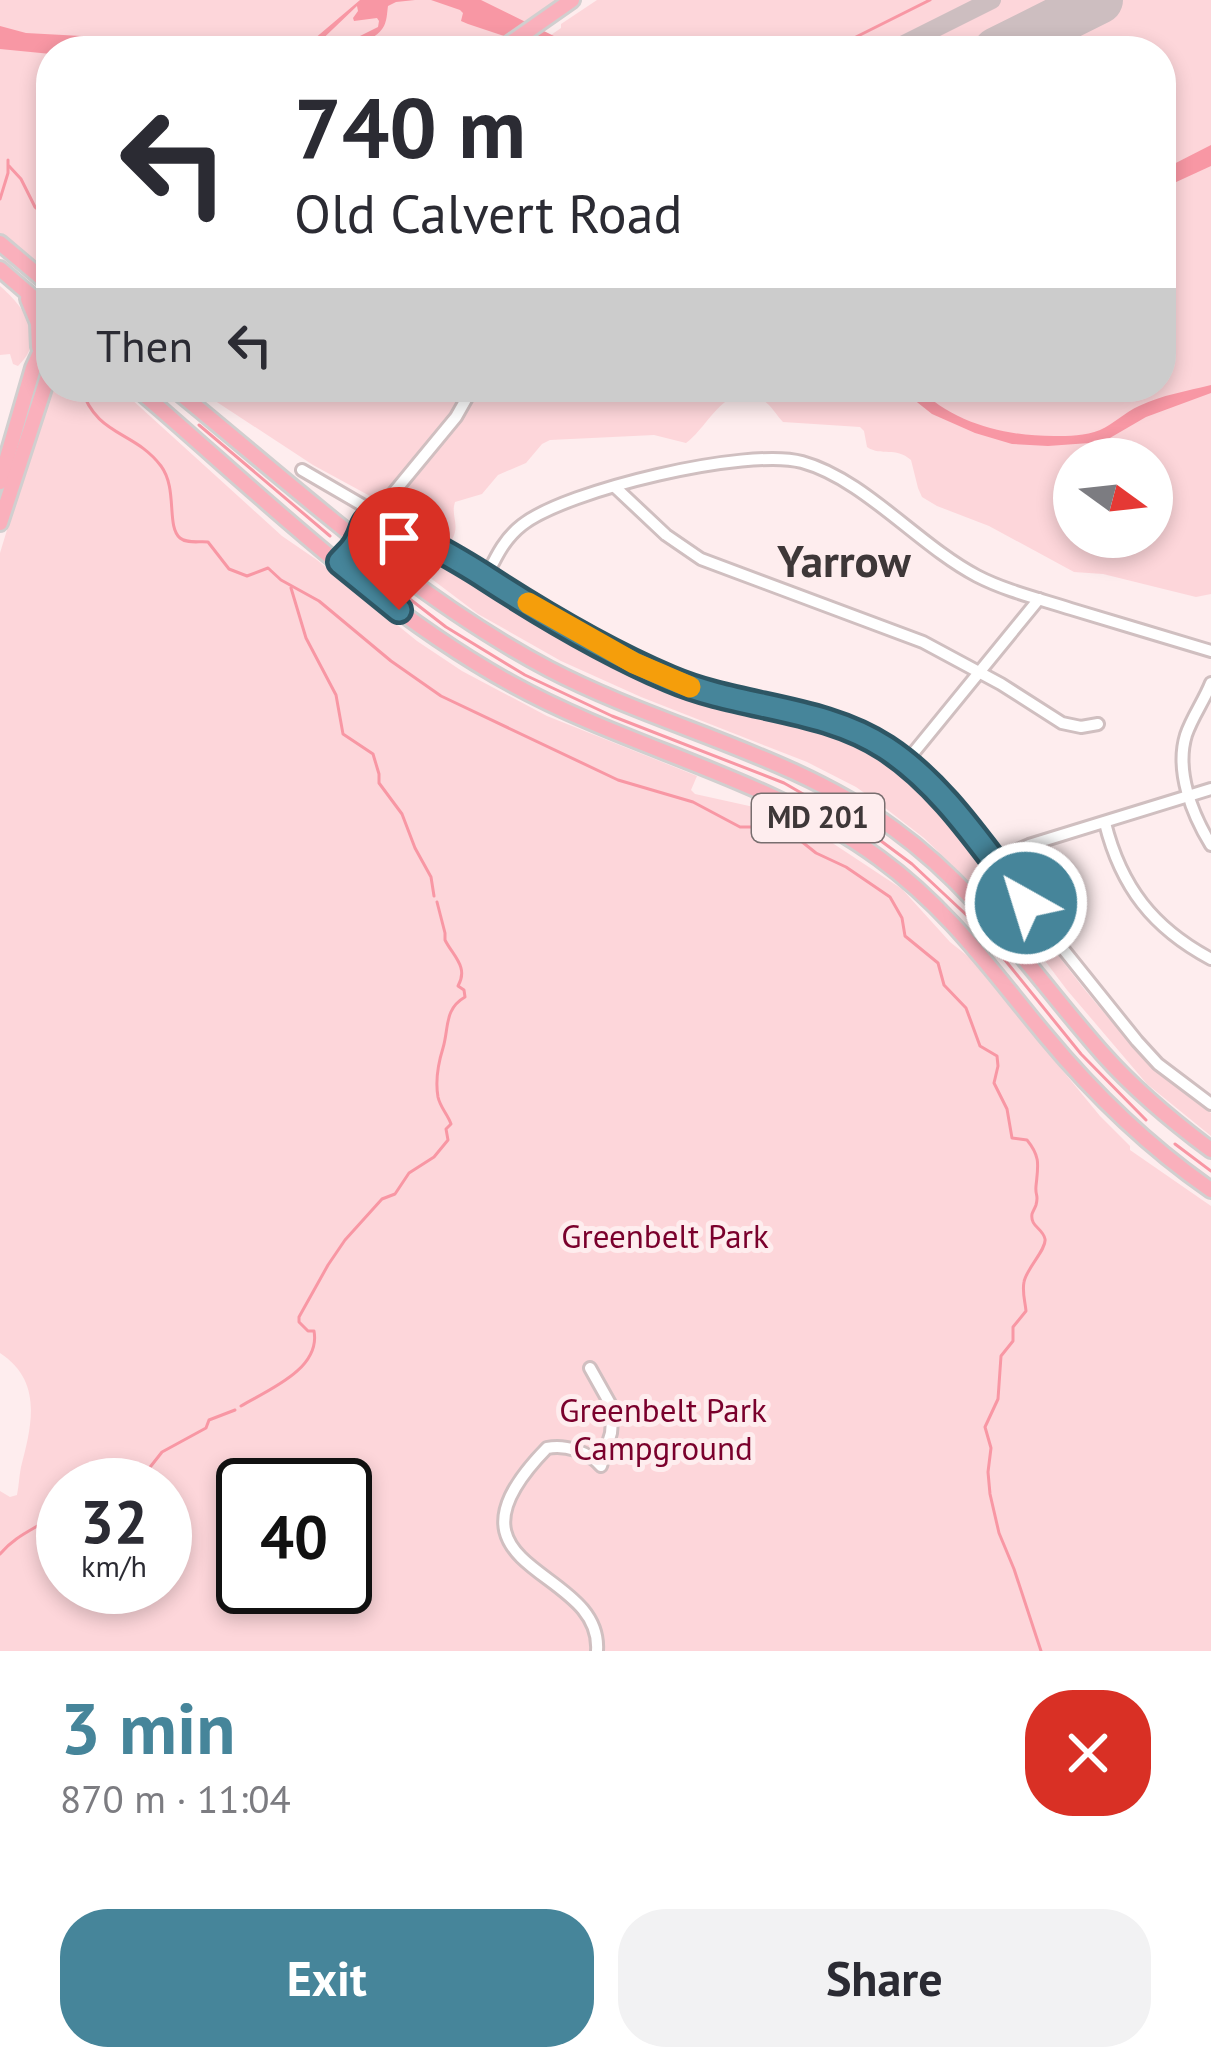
<!DOCTYPE html>
<meta charset="utf-8">
<style>
:root{--surface:#fff;--page:#f2f2f3;--text:#2b2b33;--muted:#7c7c81;--accent:#46859a}
body{margin:0;font-family:"PT Sans",sans-serif;background:var(--page);color:var(--text);height:100vh;display:flex;flex-direction:column;font-size:45px;white-space:nowrap}
*{box-sizing:border-box;margin:0}
p{font-size:39px;color:var(--muted)}
.icon{flex:none;width:66px;height:66px;fill:none;stroke:currentColor;stroke-width:2;stroke-linecap:round;stroke-linejoin:round}
.map{position:relative;height:1651px;overflow:hidden}
.drawer{display:flex;flex-direction:column;background:var(--surface);flex:1}
.drawer>*{flex:none}
.top-card{position:absolute;left:36px;top:36px;width:1140px;height:366px;border-radius:48px;box-shadow:0 6px 18px #0003;background:#fff;color:var(--text);overflow:hidden}
.needle{width:78px;rotate:105deg}
.fabs{position:absolute;left:1053px;top:438px;display:grid;gap:24px}
.fabs a{display:grid;place-items:center;width:120px;height:120px;border-radius:50%;background:var(--surface);box-shadow:0 6px 18px #0003;font-size:60px}
.speed{position:absolute;left:36px;top:1458px;display:flex;gap:24px;font-size:60px;font-weight:700;text-align:center}
.speed>*{display:grid;place-content:center;width:156px;height:156px;border-radius:50%;background:var(--surface);box-shadow:0 6px 18px #0003;line-height:1}
.speed small{font-size:30px;font-weight:400}
.speed .limit{border:6px solid #111;border-radius:18px;background:#fff;color:#111}
.pin{position:absolute;display:grid;place-items:center;width:102px;height:102px;color:#fff;margin:-123px -51px;border-radius:50% 50% 50% 0;rotate:-45deg;box-shadow:0 0 12px #0007}
.pin .icon{rotate:45deg}
.me{position:absolute;width:132px;margin:-66px;rotate:321deg;stroke-linejoin:round;filter:drop-shadow(0 0 9px #0008)}
.turn{display:flex;align-items:center;gap:42px;height:252px;padding:0 60px;font-size:54px}
.turn .icon{width:156px;height:156px;stroke-width:2.5}
.turn b{display:block;font-size:84px;line-height:102px}
.then{display:flex;align-items:center;height:114px;padding:0 60px;background:#0003;gap:24px;font-size:45px}
.round{display:grid;place-items:center;flex:none;width:126px;height:126px;border-radius:48px;background:var(--page)}
.summary{display:flex;align-items:center;justify-content:space-between;height:204px;padding:0 60px}
h1{font-size:72px;font-weight:700;line-height:90px;color:var(--accent)}
.button{display:flex;gap:24px;margin-top:auto;padding:24px 60px}
.button a{flex:1;height:138px;border-radius:48px;background:var(--accent);color:#fff;font-size:48px;font-weight:700;line-height:138px;text-align:center}
.button a+a{background:var(--page);color:var(--text)}
.map>svg:first-child{display:block}
.green{fill:#fdd6da;fill-rule:evenodd}
.water{fill:#f897a4}
.lines{fill:none;stroke-linecap:round;stroke-linejoin:round}
.stream{stroke:#f897a4;stroke-width:3}
.taxiway{stroke:#cdbec0;stroke-width:18}
.runway{stroke:#cdbec0;stroke-width:48}
.minor-casing{stroke:#d0bfc0;stroke-width:16}
.major-casing{stroke:#d1cfcf;stroke-width:20}
.minor{stroke:#fff;stroke-width:10}
.major{stroke:#fab0bc;stroke-width:14}
.route-casing{stroke:#2e5664;stroke-width:30}
.route{stroke:#46859a;stroke-width:21}
.slow{stroke:#f59e0b;stroke-width:21}
.labels{text-anchor:middle;stroke-width:10;stroke-linejoin:round;paint-order:stroke}
.shield{fill:#feedee;stroke:#786e6f;stroke-width:3}
.shield-label{font-size:30px;font-weight:bold;fill:#3e3738}
.park-label{font-size:33px;fill:#7a002c;stroke:#feedee}
.district-label{font-size:45px;font-weight:bold;fill:#3e3738;stroke:#feedee}
</style>
<div class="map">
<svg width="1211" height="1651" viewBox="0 0 1211 1651">
<rect width="100%" height="100%" fill="#feedee"/>
<!-- green -->
<g class="green">
<polygon points="0,0 557,0 479,51 51,51 51,275 49,275 0,235"/>
<path d="M597 0H1211V594L1196 597 1103 574 1074 572 989 526 937 506 922 497 918 488 911 460C895 446 882 457 867 447L864 431 860 427 783 422C776 415 772 406 763 400 728 376 708 428 686 443L654 435 550 440 542 444 526 463 498 475 482 494 455 502C450 518 462 525 450 543L442 545 398 519 392 508 313 465 194 387H1161V51H528L561 28V24ZM1074 459H1152V537H1074Z"/>
<path d="M0 286C24 307 48 338 18 366L13 364 10 354 0 355Z"/>
<path d="M54 387H118L282 536 317 560 417 641 462 671 547 716 697 776 691 790 695 794 790 815 902 889 950 942 970 958 1100 1116 1130 1146V1150L1211 1206V1651H0V1491L10 1497 17 1495C19 1485 19 1477 21 1467 32 1425 43 1381 0 1353V553L34 441ZM63 1485H165V1587H63ZM243 1485H345V1587H243Z"/>
<path d="M393 534 657 679C682 689 707 699 734 706 790 720 849 725 897 760 930 784 957 823 982 855 1049 940 1121 1053 1211 1113V1136L1147 1084 1067 990 1027 937 924 838 880 804 856 787 807 762 641 697 561 661 478 614 388 546V537Z"/>
</g>
<!-- water -->
<g class="water">
<path d="M360 0H415L396 2 388 6C387 13 387 20 384 26 376 41 346 51 330 51L378 27 379 21 377 18 354 21 353 18 358 11 357 6 310 51H300Z"/>
<polygon points="431,0 481,0 558,38 578,39 606,51 536,51 528,44 468,24 461,21 463,13 460,10"/>
<polygon points="0,26 26,33 100,37 138,51 51,51 51,54 0,49"/>
<polygon points="1211,145 1211,166 1161,189 1161,172 1164,169"/>
<path d="M1211 385V393L1146 417 1103 442 1048 446 1012 444 975 433 932 414 898 387H917C954 423 1003 436 1054 436 1069 436 1085 436 1100 430 1114 424 1125 412 1139 406 1162 395 1187 391 1211 385Z"/>
</g>
<g class="lines">
<!-- stream -->
<g class="stream">
<polyline points="838,51 844,43 930,0"/>
<polyline points="9,166 21,179 35,207 51,220"/>
<polyline points="0,199 8,173 8,160"/>
<path d="M81 387C96 437 134 430 161 466 178 489 166 526 180 538 187 544 199 541 208 542L229 569 247 576 268 568 281 580 319 601 391 661 441 696 618 780 693 802 740 827H762L796 837 816 853 846 867 890 897 902 918 905 936 938 963 944 985 966 1008 980 1046 997 1056 998 1066 994 1083 1007 1109 1012 1138 1027 1140C1041 1157 1038 1166 1036 1186 1035 1197 1039 1194 1036 1205 1035 1208 1033 1211 1032 1214 1030 1227 1043 1228 1045 1239 1047 1249 1026 1269 1024 1282 1022 1292 1025 1301 1026 1311L1013 1327V1341L1001 1356 998 1399 985 1427 991 1448 988 1472 990 1494 999 1533 1014 1569 1041 1651"/>
<polyline points="199,425 330,536"/>
<polyline points="358,559 446,627 525,675 612,716 784,783 869,832 912,864 975,923 1081,1054 1146,1120"/>
<polyline points="291,588 306,638 336,695 343,734 373,754 379,774 379,783 402,814 415,848 431,877 434,896"/>
<polyline points="1175,1144 1211,1171"/>
<path d="M241 1406C268 1390 321 1369 314 1331H308L299 1322V1317L328 1265 345 1240 382 1199 395 1194 409 1173 434 1157 448 1140 446 1129 451 1124C448 1115 440 1107 438 1097 435 1080 438 1064 443 1048 449 1028 444 1009 465 997L464 990 458 986C469 967 453 956 445 940V933L437 902"/>
<polyline points="107,1485 122,1485"/>
<polyline points="136,1485 162,1452 206,1428 209,1420 235,1410"/>
<path d="M0 1554C18 1532 43 1527 63 1508"/>
</g>
<!-- taxiway -->
<polyline class="taxiway" points="890,51 992,0"/>
<!-- runway -->
<polyline class="runway" points="997,51 1099,0"/>
<!-- minor casing -->
<g class="minor-casing">
<g id="minor">
<polyline points="302,470 634,663 708,694 807,715 863,736 906,762 942,798 1137,1041 1158,1064 1211,1104"/>
<polyline points="615,487 666,535 701,559 923,642 1001,684 1062,723 1081,727 1098,724"/>
<path d="M359 539C360 527 364 519 376 514L456 417 473 387"/>
<polyline points="340,563 378,521 376,514"/>
<path d="M486 577C496 557 504 539 522 525 566 490 748 447 802 462 864 479 918 545 977 576 1006 591 1040 599 1071 609 1118 623 1164 637 1211 651"/>
<path d="M1211 683C1204 701 1192 717 1186 735 1175 771 1192 814 1211 845"/>
<polyline points="906,762 1039,599"/>
<path d="M1105 823C1121 887 1153 928 1211 959"/>
<polyline points="992,861 1029,845 1211,789"/>
<path d="M590 1368 613 1409 611 1433 601 1466C589 1452 565 1444 547 1448 425 1573 603 1565 597 1651"/>
</g>
</g>
<!-- major casing -->
<g class="major-casing">
<g id="major">
<polyline points="499,51 572,0"/>
<polyline points="0,243 51,286"/>
<polyline points="0,269 51,313"/>
<polyline points="28,299 38,323 39,347"/>
<path d="M135 387C256 490 372 607 512 684 632 750 768 777 879 858 950 910 991 970 1046 1036 1094 1094 1149 1147 1211 1190"/>
<path d="M172 387C293 485 411 596 549 669 662 728 789 753 894 829 981 892 1033 975 1103 1054 1135 1090 1172 1121 1211 1150"/>
<polyline points="0,482 33,368 51,329"/>
<polyline points="0,523 51,367"/>
</g>
</g>
<!-- minor -->
<use href="#minor" class="minor"/>
<!-- major -->
<use href="#major" class="major"/>
</g>
<g class="lines">
<!-- route casing -->
<g class="route-casing">
<path id="route" d="M399 610 340 562C345 556 354 549 357 541 364 529 361 521 376 514 413 536 451 554 487 578 541 613 611 654 670 679 740 709 822 706 886 748 944 786 984 850 1026 903"/>
</g>
<!-- route -->
<use href="#route" class="route"/>
<!-- slow -->
<polyline class="slow" points="528,603 634,663 690,687"/>
</g>
<g class="labels">
<!-- shield labels -->
<rect class="shield" x="752" y="794" width="132" height="48" rx="9"/>
<g class="shield-label">
<text x="818" y="828">MD 201</text>
</g>
<!-- park labels -->
<g class="park-label">
<text x="665" y="1248">Greenbelt Park</text>
<text x="663" y="1422">Greenbelt Park<tspan x="663" dy="38">Campground</tspan></text>
</g>
<!-- district labels -->
<g class="district-label">
<text x="844" y="577">Yarrow</text>
</g>
</g>
</svg>
<div class="fabs">
<a><svg class="needle" viewBox="-14 -14 28 28"><path d="M0-13l5 13h-10z" fill="#e53935"/><path d="M0 13l5-13h-10z" fill="#7c7c81"/></svg></a>
</div>
<div class="speed"><div>32<small>km/h</small></div><div class="limit">40</div></div>
<div class="pin" style="left:399px;top:610px;background:#d93025"><svg class="icon" aria-label="arrive" viewBox="0 0 24 24"><path d="M6 21V4h12l-3 4 3 4H6"/></svg></div>
<svg class="me" style="left:1026px;top:903px" viewBox="-20 -20 40 40"><circle r="17" fill="#46859a" stroke="#fff" stroke-width="3"/><path d="M0-11L8 9 0 5-8 9z" fill="#fff"/></svg>
<div class="top-card">
<div class="turn"><svg class="icon" aria-label="left" viewBox="0 0 24 24"><path d="M17 20v-9H6M10 6l-5 5 5 5"/></svg><div><b>740 m</b>Old Calvert Road</div></div>
<div class="then">Then<svg class="icon" aria-label="left" viewBox="0 0 24 24"><path d="M17 20v-9H6M10 6l-5 5 5 5"/></svg></div>
</div>
</div>
<section class="drawer">
<div class="summary"><div><h1>3 min</h1><p>870 m · 11:04</p></div><a class="round" style="background:#d93025;color:#fff"><svg class="icon" aria-label="close" viewBox="0 0 24 24"><path d="M6 6l12 12M18 6L6 18"/></svg></a></div>
<div class="button"><a>Exit</a><a>Share</a></div>
</section>
